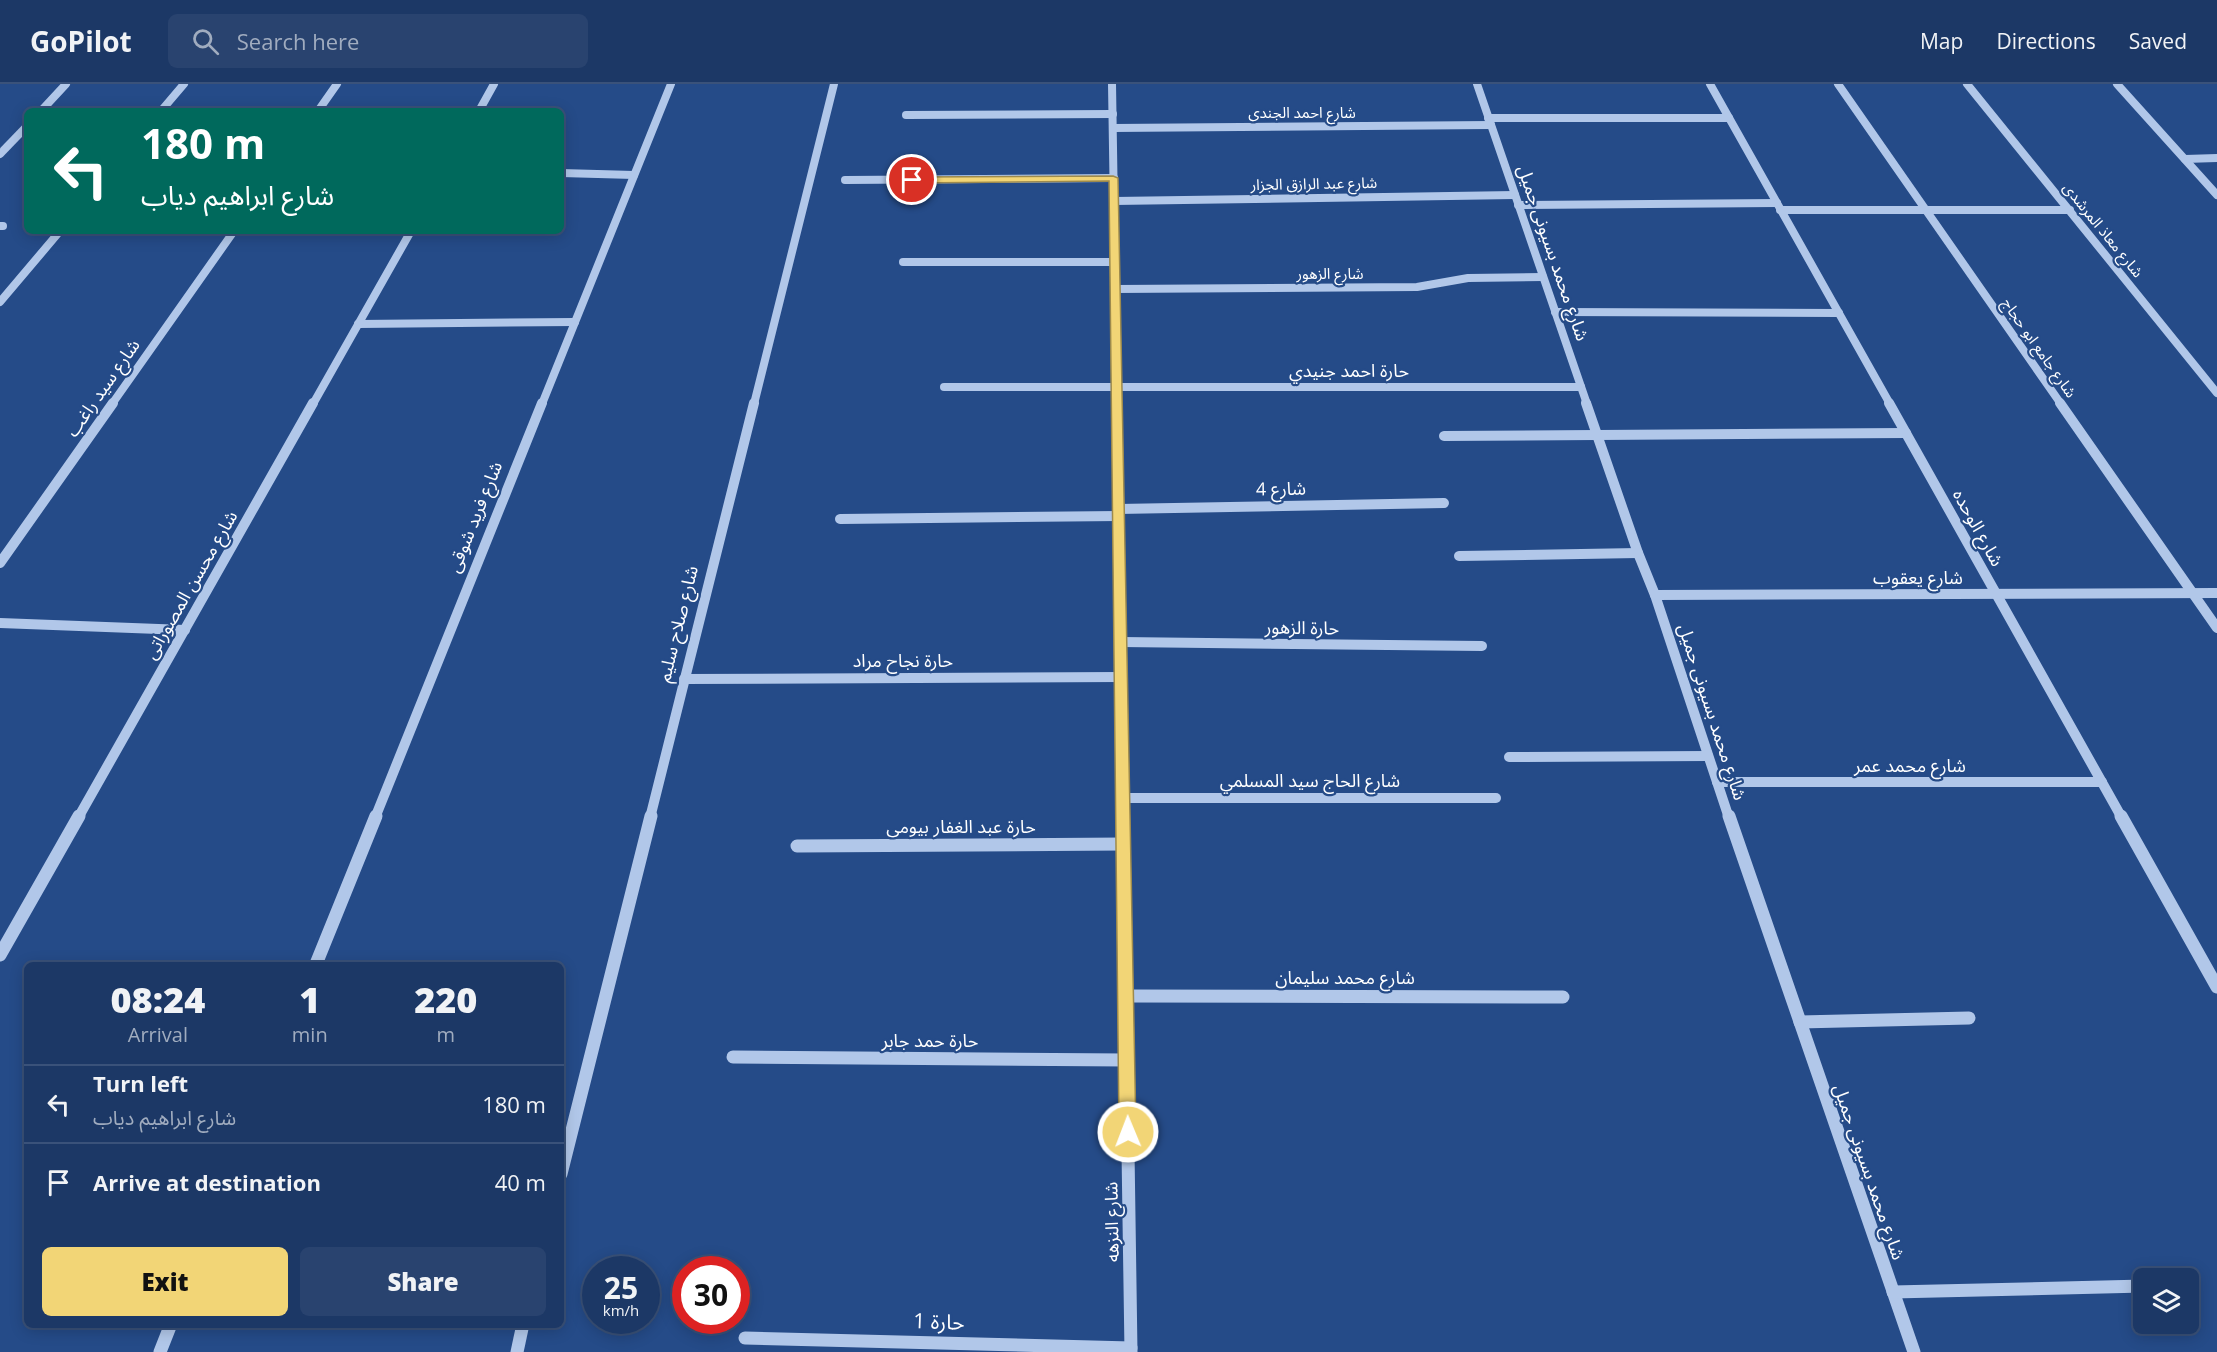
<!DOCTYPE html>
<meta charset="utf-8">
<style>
:root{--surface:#1c3866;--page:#29436f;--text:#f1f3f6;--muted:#a0acbf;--line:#3a527a;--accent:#f2d576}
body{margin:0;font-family:"Open Sans","Noto Sans Arabic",sans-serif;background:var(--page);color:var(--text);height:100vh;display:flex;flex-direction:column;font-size:22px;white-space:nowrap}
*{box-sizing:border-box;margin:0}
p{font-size:20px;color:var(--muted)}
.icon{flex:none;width:33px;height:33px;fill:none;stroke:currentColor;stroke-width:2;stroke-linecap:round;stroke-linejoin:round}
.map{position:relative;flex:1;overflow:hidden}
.panel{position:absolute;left:24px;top:878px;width:540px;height:366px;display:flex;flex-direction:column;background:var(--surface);border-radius:9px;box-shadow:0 3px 15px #0003,0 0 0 2px var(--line)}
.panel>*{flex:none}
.hud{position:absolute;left:24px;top:24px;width:540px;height:126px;border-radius:9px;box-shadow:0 3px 15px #0003,0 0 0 2px var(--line);background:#00695c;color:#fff;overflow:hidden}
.controls{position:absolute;left:2133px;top:1184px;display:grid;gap:12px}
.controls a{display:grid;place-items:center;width:66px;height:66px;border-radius:9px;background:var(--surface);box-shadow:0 3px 15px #0003,0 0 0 2px var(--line);font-size:30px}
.speed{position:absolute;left:582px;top:1172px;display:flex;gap:12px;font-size:30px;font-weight:700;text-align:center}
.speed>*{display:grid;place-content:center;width:78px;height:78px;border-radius:50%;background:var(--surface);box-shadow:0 3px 15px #0003,0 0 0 2px var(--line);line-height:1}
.speed small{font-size:15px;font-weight:400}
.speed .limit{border:9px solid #d22;background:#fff;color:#111}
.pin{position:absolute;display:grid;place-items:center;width:51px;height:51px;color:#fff;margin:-26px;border:3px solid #fff;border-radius:50%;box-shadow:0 2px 6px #0007}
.me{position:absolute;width:66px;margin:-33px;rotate:359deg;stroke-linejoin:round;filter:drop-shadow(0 0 4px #0008)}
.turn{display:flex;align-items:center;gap:21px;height:126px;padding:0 18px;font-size:27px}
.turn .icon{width:78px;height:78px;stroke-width:2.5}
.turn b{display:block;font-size:42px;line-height:51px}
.eta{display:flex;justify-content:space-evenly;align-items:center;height:102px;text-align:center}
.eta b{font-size:36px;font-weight:800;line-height:42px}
.action{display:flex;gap:12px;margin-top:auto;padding:12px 18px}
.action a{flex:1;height:69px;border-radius:9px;background:var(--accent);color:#111;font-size:24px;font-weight:800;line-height:69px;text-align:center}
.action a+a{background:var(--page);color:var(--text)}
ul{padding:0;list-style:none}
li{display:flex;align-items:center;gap:18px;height:78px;padding:0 18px;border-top:2px solid var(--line)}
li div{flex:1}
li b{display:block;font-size:22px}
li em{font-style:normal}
header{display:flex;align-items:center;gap:36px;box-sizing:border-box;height:84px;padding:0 30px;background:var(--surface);border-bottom:2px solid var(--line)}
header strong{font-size:28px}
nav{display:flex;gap:33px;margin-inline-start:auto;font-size:21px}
.search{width:420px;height:54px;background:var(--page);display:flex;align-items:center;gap:15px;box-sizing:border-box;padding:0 21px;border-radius:9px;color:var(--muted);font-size:22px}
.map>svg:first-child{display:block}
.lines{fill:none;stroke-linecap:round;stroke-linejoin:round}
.minor-far2{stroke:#b1c7e9;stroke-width:8}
.minor-far1{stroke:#b1c7e9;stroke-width:10}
.minor{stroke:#b1c7e9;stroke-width:13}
.route{fill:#f2d576;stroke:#9d8a4d;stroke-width:1.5}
.labels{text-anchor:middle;stroke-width:4.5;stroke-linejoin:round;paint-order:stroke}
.far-street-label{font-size:15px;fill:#fff;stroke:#254b88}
.street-label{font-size:18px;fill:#fff;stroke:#254b88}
.near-street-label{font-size:21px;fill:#fff;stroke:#254b88}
</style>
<header>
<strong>GoPilot</strong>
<div class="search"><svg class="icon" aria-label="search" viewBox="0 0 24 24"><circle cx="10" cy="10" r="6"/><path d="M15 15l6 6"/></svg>Search here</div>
<nav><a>Map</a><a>Directions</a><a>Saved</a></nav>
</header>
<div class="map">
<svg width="2217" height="1268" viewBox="0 0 2217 1268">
<rect width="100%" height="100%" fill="#254b88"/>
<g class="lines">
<!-- minor-far2 -->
<g class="minor-far2">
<polyline points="1112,0 1117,320"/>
<polyline points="1477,0 1587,320"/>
<polyline points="1710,0 1890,320"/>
<polyline points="1838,0 2061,320"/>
<polyline points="1967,0 2217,309"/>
<polyline points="2117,0 2217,111"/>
<polyline points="41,27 66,0"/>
<polyline points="161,27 184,0"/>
<polyline points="318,27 337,0"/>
<polyline points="479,27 494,0"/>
<polyline points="906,31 1113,30"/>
<polyline points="1488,34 1729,34"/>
<polyline points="1113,44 1491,41"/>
<polyline points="0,70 27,42"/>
<polyline points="2185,75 2217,74"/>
<polyline points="561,89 634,91"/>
<polyline points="845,96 1114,94"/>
<polyline points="1114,117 1515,111"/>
<polyline points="1518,121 1777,119"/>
<polyline points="1780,126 2070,126"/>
<polyline points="0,142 3,142"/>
<polyline points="903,178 1115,178"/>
<polyline points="1115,205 1417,203 1468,194 1543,193"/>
<polyline points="0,218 60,147"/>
<polyline points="1555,228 1839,229"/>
<polyline points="358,240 575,238"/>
<polyline points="944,303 1581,303"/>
<polyline points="112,320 234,147"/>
<polyline points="313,320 411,147"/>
<polyline points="542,320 671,0"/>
<polyline points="754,320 834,0"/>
</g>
<!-- minor-far1 -->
<g class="minor-far1">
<polyline points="1117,319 1123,734"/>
<polyline points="1586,319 1638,469 1655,511 1729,734"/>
<polyline points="1889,319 2122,734"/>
<polyline points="2060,319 2217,544"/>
<polyline points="1444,352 1906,349"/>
<polyline points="1118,425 1444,419"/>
<polyline points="840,435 1119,432"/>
<polyline points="1459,472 1638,469"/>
<polyline points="0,479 113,319"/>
<polyline points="1655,511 2217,509"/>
<polyline points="0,539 185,546"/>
<polyline points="1121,558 1482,562"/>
<polyline points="684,595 1121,593"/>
<polyline points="1509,673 1708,672"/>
<polyline points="1717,698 2102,698"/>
<polyline points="1123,714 1496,714"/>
<polyline points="78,734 313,319"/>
<polyline points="375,734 542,319"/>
<polyline points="650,734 754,319"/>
</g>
<!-- minor -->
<g class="minor">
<polyline points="1123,732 1131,1268"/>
<polyline points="1729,732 1914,1268"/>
<polyline points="2121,732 2217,903"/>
<polyline points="797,762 1124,760"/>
<polyline points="0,871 79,732"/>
<polyline points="316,880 376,732"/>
<polyline points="1126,912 1563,913"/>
<polyline points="1800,938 1969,934"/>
<polyline points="733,973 1126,976"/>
<polyline points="561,1090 651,732"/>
<polyline points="1893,1208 2144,1202"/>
<polyline points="745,1254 1131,1264"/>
<polyline points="160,1268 171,1240"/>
<polyline points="517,1268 523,1240"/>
</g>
</g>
<!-- route -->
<polygon class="route" points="1113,92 1118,94 1136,1048 1134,1054 1128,1056 1122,1054 1119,1048 1109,97 912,99 907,96 912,93"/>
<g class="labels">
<!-- far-street labels -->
<g class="far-street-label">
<text x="1302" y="34">شارع احمد الجندى</text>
<text transform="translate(1314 100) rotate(-1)" y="5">شارع عبد الرازق الجزار</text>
<text transform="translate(2103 146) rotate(51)" y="5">شارع معاذ المرشدى</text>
<text x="1330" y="195">شارع الزهور</text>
<text transform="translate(2039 264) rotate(55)" y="5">شارع جامع ابو حجاج</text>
</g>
<!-- street labels -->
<g class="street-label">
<text transform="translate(1553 169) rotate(71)" y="6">شارع محمد بسيونى جميل</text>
<text x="1349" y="293">حارة احمد جنيدي</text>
<text transform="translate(103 304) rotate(-55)" y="6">شارع سيد راغب</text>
<text transform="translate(1281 405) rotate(-1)" y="6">شارع 4</text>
<text transform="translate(475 433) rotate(-68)" y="6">شارع فريد شوقى</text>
<text transform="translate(1978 444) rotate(61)" y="6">شارع الوحده</text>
<text x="1918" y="500">شارع يعقوب</text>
<text transform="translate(191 501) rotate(-60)" y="6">شارع محسن المصوراتى</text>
<text transform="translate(678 540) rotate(-76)" y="6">شارع صلاح سليم</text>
<text transform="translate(1302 544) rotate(1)" y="6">حارة الزهور</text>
<text x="903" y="583">حارة نجاح مراد</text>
<text transform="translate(1712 628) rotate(72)" y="6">شارع محمد بسيونى جميل</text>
<text x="1910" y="688">شارع محمد عمر</text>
<text x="1310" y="703">شارع الحاج سيد المسلمي</text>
<text x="961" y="749">حارة عبد الغفار بيومى</text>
<text x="1345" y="900">شارع محمد سليمان</text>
<text x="930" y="963">حارة حمد جابر</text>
<text transform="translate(1869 1088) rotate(71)" y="6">شارع محمد بسيونى جميل</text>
<text transform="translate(1112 1138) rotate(-91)" y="6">شارع النزهه</text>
</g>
<!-- near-street labels -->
<g class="near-street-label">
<text transform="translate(939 1238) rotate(2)" y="7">حارة 1</text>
</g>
</g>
</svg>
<div class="controls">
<a><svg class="icon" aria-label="layers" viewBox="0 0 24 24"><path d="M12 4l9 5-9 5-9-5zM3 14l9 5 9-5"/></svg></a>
</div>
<div class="speed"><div>25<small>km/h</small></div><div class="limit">30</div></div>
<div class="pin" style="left:912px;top:96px;background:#d93025"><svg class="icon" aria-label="arrive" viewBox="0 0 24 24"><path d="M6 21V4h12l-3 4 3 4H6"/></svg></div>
<svg class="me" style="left:1128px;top:1048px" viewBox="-20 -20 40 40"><circle r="17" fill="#f2d576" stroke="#fff" stroke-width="3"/><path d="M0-11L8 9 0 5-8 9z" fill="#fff"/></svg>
<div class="hud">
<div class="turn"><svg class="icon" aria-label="left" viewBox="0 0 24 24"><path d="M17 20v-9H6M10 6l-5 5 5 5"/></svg><div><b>180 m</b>شارع ابراهيم دياب</div></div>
</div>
<section class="panel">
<div class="eta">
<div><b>08:24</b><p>Arrival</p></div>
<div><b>1</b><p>min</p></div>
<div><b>220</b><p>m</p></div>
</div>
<ul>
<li><svg class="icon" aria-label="left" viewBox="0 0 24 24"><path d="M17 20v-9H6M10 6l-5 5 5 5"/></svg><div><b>Turn left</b><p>شارع ابراهيم دياب</p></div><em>180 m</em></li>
<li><svg class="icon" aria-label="arrive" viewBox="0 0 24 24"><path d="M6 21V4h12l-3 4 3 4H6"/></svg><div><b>Arrive at destination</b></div><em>40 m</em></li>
</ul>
<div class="action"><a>Exit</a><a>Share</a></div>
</section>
</div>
